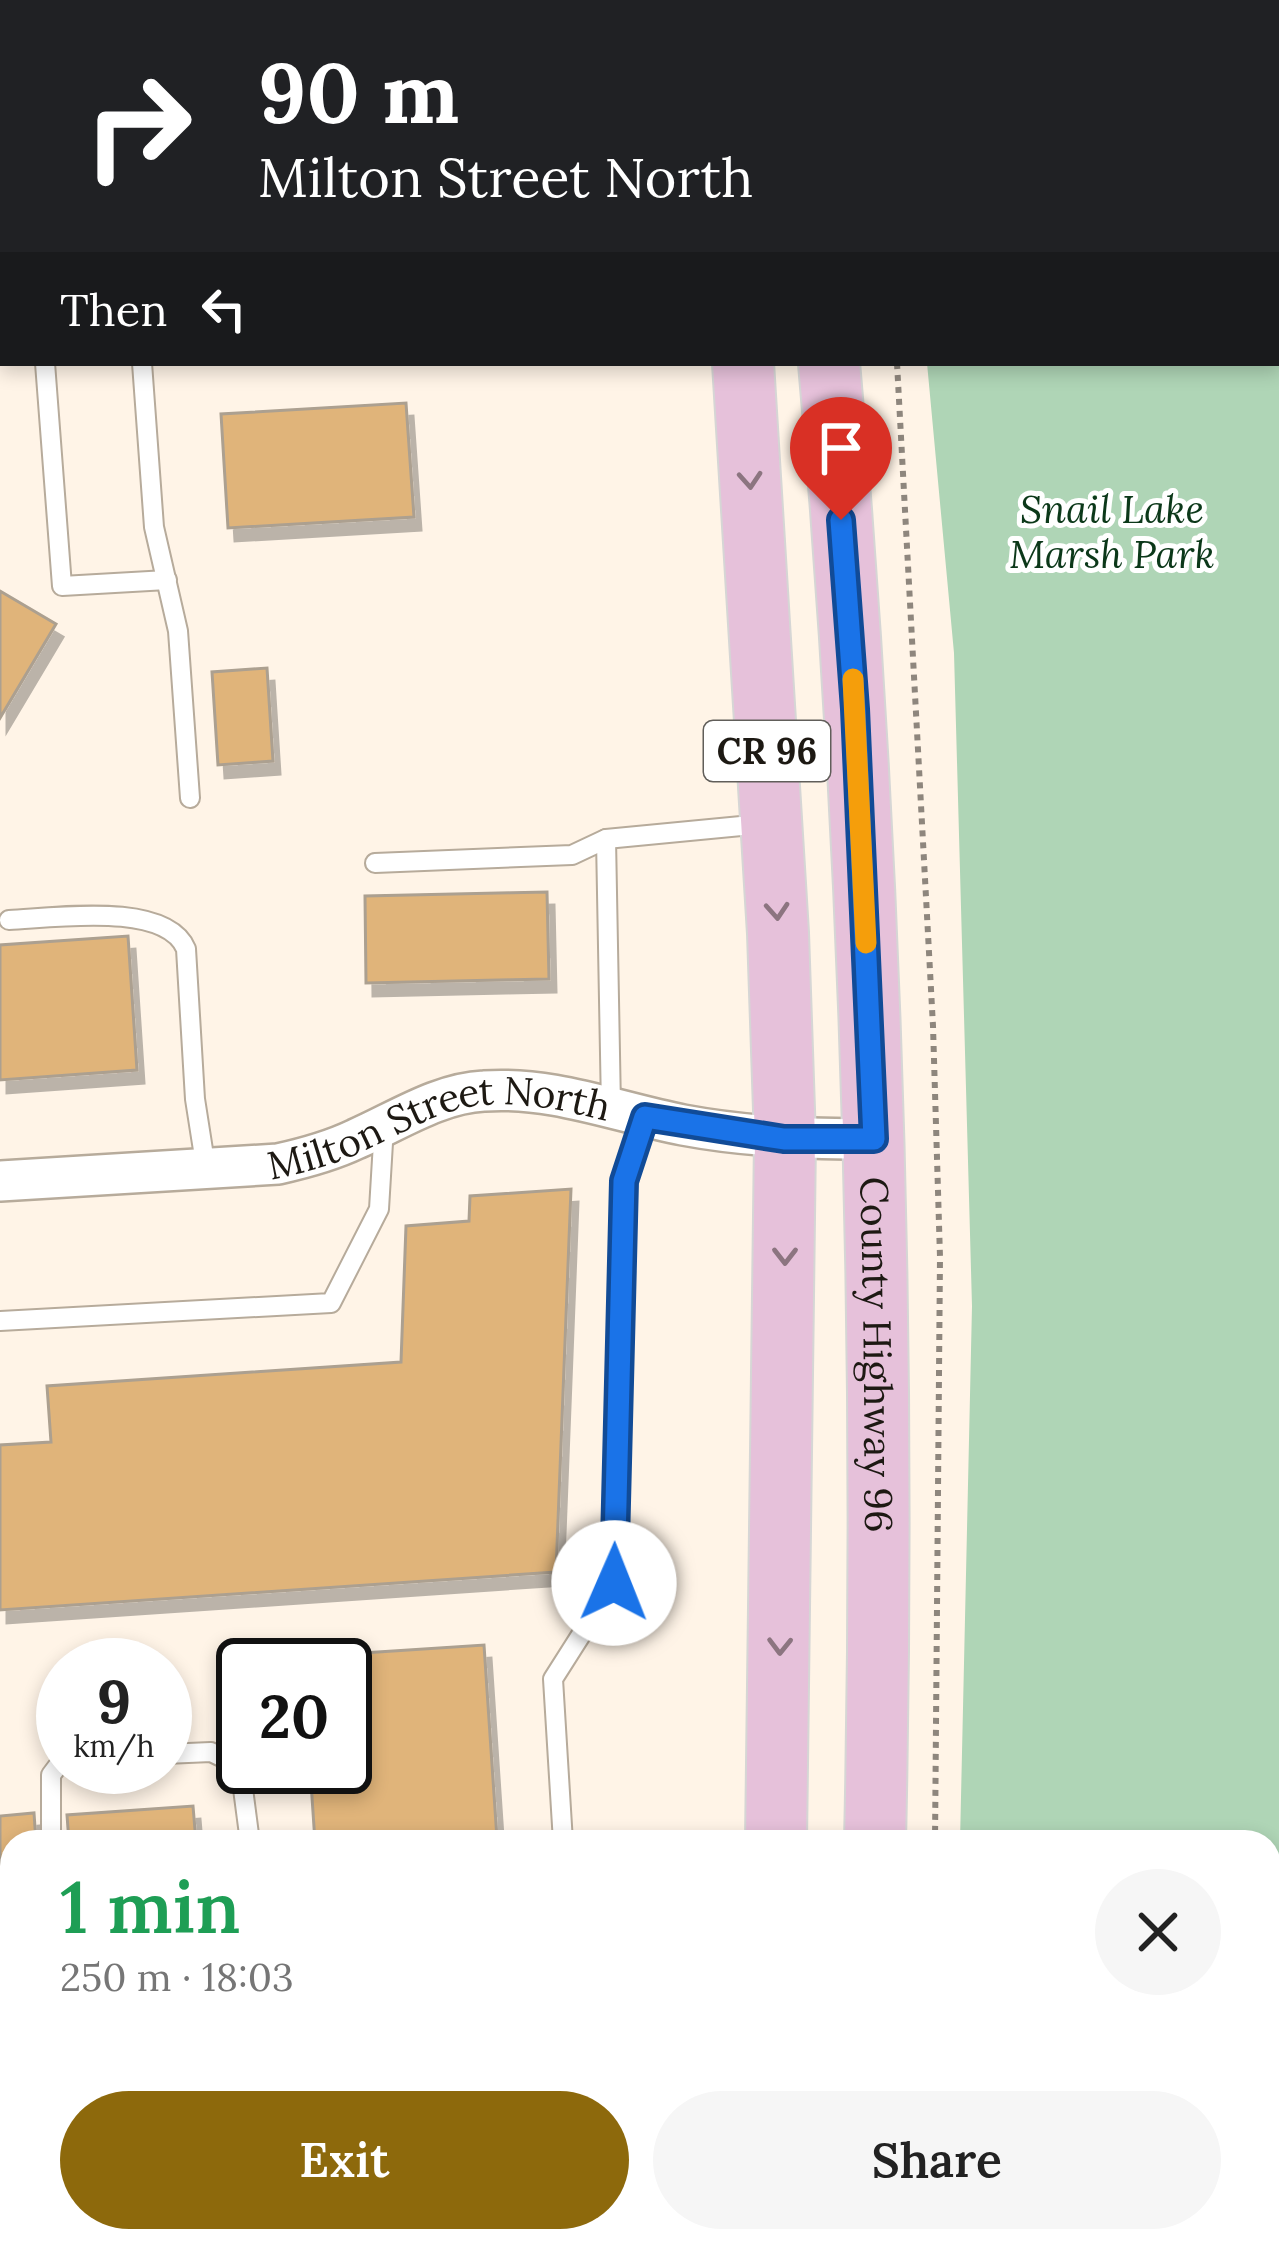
<!DOCTYPE html>
<meta charset="utf-8">
<style>
:root{--surface:#fff;--page:#f6f6f6;--text:#222;--muted:#767676;--accent:#8d690c}
body{margin:0;font-family:Lora,serif;background:var(--page);color:var(--text);height:100vh;display:flex;flex-direction:column;font-size:45px;white-space:nowrap}
*{box-sizing:border-box;margin:0}
p{font-size:39px;color:var(--muted)}
.icon{flex:none;width:66px;height:66px;fill:none;stroke:currentColor;stroke-width:2;stroke-linecap:round;stroke-linejoin:round}
.map{position:relative;flex:1;overflow:hidden}
.sheet{position:absolute;left:0px;top:1830px;width:1281px;height:423px;display:flex;flex-direction:column;background:var(--surface);border-radius:36px 36px 0 0;box-shadow:0 6px 18px #0003}
.sheet>*{flex:none}
.guide{position:absolute;left:0px;top:0px;width:1281px;height:366px;box-shadow:0 6px 18px #0003;background:#202124;color:#fff;overflow:hidden}
.speed{position:absolute;left:36px;top:1638px;display:flex;gap:24px;font-size:60px;font-weight:700;text-align:center}
.speed>*{display:grid;place-content:center;width:156px;height:156px;border-radius:50%;background:var(--surface);box-shadow:0 6px 18px #0003;line-height:1}
.speed small{font-size:30px;font-weight:400}
.speed .limit{border:6px solid #111;border-radius:18px;background:#fff;color:#111}
.pin{position:absolute;display:grid;place-items:center;width:102px;height:102px;color:#fff;margin:-123px -51px;border-radius:50% 50% 50% 0;rotate:-45deg;box-shadow:0 0 12px #0007}
.pin .icon{rotate:45deg}
.me{position:absolute;width:132px;margin:-66px;rotate:1deg;stroke-linejoin:round;filter:drop-shadow(0 0 9px #0008)}
.turn{display:flex;align-items:center;gap:42px;height:252px;padding:0 60px;font-size:54px}
.turn .icon{width:156px;height:156px;stroke-width:2.5}
.turn b{display:block;font-size:84px;line-height:102px}
.then{display:flex;align-items:center;height:114px;padding:0 60px;background:#0003;gap:24px;font-size:45px}
.round{display:grid;place-items:center;flex:none;width:126px;height:126px;border-radius:63px;background:var(--page)}
.headline{display:flex;align-items:center;justify-content:space-between;height:204px;padding:0 60px}
h1{font-size:72px;font-weight:600;line-height:90px;color:#1e9e55}
.primary-button{display:flex;gap:24px;margin-top:auto;padding:24px 60px}
.primary-button a{flex:1;height:138px;border-radius:72px;background:var(--accent);color:#fff;font-size:48px;font-weight:600;line-height:138px;text-align:center}
.primary-button a+a{background:var(--page);color:var(--text)}
.map>svg:first-child{display:block}
.green{fill:#afd5b6}
.building{fill:#e0b47a;stroke:#aca090;stroke-width:3;filter:url(#shadow)}
.lines{fill:none;stroke-linecap:round;stroke-linejoin:round}
.service-casing{stroke:#b7ab9b;stroke-width:22}
.minor-casing{stroke:#b7ab9b;stroke-width:44}
.primary-casing{stroke:#d6d6d5;stroke-width:64}
.path{stroke:#8e867d;stroke-width:6;stroke-dasharray:6 6;stroke-linecap:butt}
.service{stroke:#fff;stroke-width:18}
.minor{stroke:#fff;stroke-width:39}
.primary{stroke:#e6c1da;stroke-width:60}
.oneway{stroke:#8c7580}
.route-casing{stroke:#114b97;stroke-width:30}
.route{stroke:#1a73e8;stroke-width:21}
.slow{stroke:#f59e0b;stroke-width:21}
.labels{text-anchor:middle;stroke-width:10;stroke-linejoin:round;paint-order:stroke}
.shield{fill:#fff;stroke:#615e5a;stroke-width:3}
.shield-label{font-size:36px;font-weight:bold;fill:#1d1913}
.park-label{font-size:39px;font-style:italic;fill:#0b3819;stroke:#fff}
.street-label{font-size:39px;fill:#1d1913;stroke:#fff}
</style>
<div class="map">
<svg width="1279" height="2252" viewBox="0 0 1279 2252">
<defs>
<filter id="shadow"><feDropShadow dx="7" dy="13" stdDeviation="0" flood-color="#0004"/></filter>
</defs>
<rect width="100%" height="100%" fill="#fff4e7"/>
<!-- green -->
<polygon class="green" points="893,0 1279,0 1279,2229 1269,2229 1269,1842 960,1842 972,1306 954,653 927,363 1278,363 1278,3"/>
<!-- building -->
<g class="building">
<polygon points="406,403 414,517 228,528 221,414"/>
<polygon points="0,591 56,624 0,718"/>
<polygon points="267,668 273,761 218,765 212,672"/>
<polygon points="547,892 549,979 366,983 365,896"/>
<polygon points="128,936 137,1070 0,1080 0,945"/>
<polygon points="571,1189 556,1572 0,1610 0,1445 51,1442 47,1386 401,1362 406,1226 469,1221 470,1196"/>
<polygon points="484,1645 497,1839 315,1842 310,1767 345,1767 345,1665 303,1665 302,1657"/>
<polygon points="193,1806 196,1842 69,1842 67,1815"/>
<polygon points="34,1813 36,1842 12,1842 12,1983 0,1984 0,1816"/>
<polygon points="107,2241 170,2241 171,2252 108,2252"/>
</g>
<g class="lines">
<!-- service casing -->
<g class="service-casing">
<g id="service">
<polyline points="17,0 17,3"/>
<polyline points="115,0 115,3"/>
<polyline points="45,363 62,586 167,580"/>
<polyline points="142,363 154,527 178,631 190,798"/>
<polyline points="606,839 611,1107"/>
<polyline points="375,863 572,855 606,839 762,824"/>
<path d="M9 920C53 918 166 901 186 949L195 1099 206 1169"/>
<polyline points="0,1321 331,1303 379,1209 384,1126"/>
<polyline points="165,1754 211,1752 240,1766 250,1842"/>
<polyline points="51,1842 51,1775 63,1759"/>
<polyline points="563,1842 553,1679 614,1583 624,1181 645,1117"/>
<polyline points="53,2241 54,2252"/>
<polyline points="224,2241 224,2252"/>
</g>
</g>
<!-- minor casing -->
<g class="minor-casing">
<g id="minor">
<path id="s1" d="M0 1181 278 1164C305 1158 331 1151 356 1139 397 1121 439 1093 484 1091 553 1086 616 1112 683 1125 747 1137 810 1139 875 1139"/>
<polyline points="0,2099 12,2098"/>
</g>
</g>
<!-- primary casing -->
<g class="primary-casing">
<g id="primary">
<polyline points="710,0 710,3"/>
<polyline points="792,0 792,3"/>
<polyline points="743,363 778,933 785,1139 776,1842"/>
<path id="s2" d="M829 363C872 854 886 1349 875 1842"/>
<polyline points="770,2241 770,2252"/>
<polyline points="868,2252 868,2241"/>
</g>
</g>
<!-- path -->
<g class="path">
<polyline points="861,0 862,3"/>
<polyline points="897,363 933,1026 940,1257 935,1842"/>
<polyline points="930,2252 930,2241"/>
</g>
<!-- service -->
<use href="#service" class="service"/>
<!-- minor -->
<use href="#minor" class="minor"/>
<!-- primary -->
<use href="#primary" class="primary"/>
</g>
<!-- one-way arrows -->
<defs><path id="oneway-chevron" d="M-2-3.5L2.5 0L-2 3.5" fill="none" stroke-width="1.6" stroke-linecap="round" stroke-linejoin="round" transform="scale(3)"/></defs>
<g class="oneway">
<use href="#oneway-chevron" transform="translate(750 480) rotate(86)"/>
<use href="#oneway-chevron" transform="translate(777 911) rotate(86)"/>
<use href="#oneway-chevron" transform="translate(785 1256) rotate(90)"/>
<use href="#oneway-chevron" transform="translate(780 1646) rotate(91)"/>
</g>
<g class="lines">
<!-- route casing -->
<g class="route-casing">
<polyline id="route" points="614,1583 624,1181 645,1117 784,1139 874,1139 855,709 841,520"/>
</g>
<!-- route -->
<use href="#route" class="route"/>
<!-- slow -->
<polyline class="slow" points="853,679 866,943"/>
</g>
<g class="labels">
<!-- shield labels -->
<rect class="shield" x="704" y="721" width="126" height="60" rx="9"/>
<g class="shield-label">
<text x="767" y="764">CR 96</text>
</g>
<!-- park labels -->
<g class="park-label">
<text x="1112" y="523">Snail Lake<tspan x="1112" dy="45">Marsh Park</tspan></text>
</g>
<!-- street labels -->
<g class="street-label">
<text dy="14" stroke="none"><textPath href="#s1" startOffset="447">Milton Street North</textPath></text>
<text dy="14" stroke="none"><textPath href="#s2" startOffset="993">County Highway 96</textPath></text>
</g>
</g>
</svg>
<div class="speed"><div>9<small>km/h</small></div><div class="limit">20</div></div>
<div class="pin" style="left:841px;top:520px;background:#d93025"><svg class="icon" aria-label="arrive" viewBox="0 0 24 24"><path d="M6 21V4h12l-3 4 3 4H6"/></svg></div>
<svg class="me" style="left:614px;top:1583px" viewBox="-20 -20 40 40"><circle r="19" fill="#fff"/><path d="M0-13L10 11 0 6-10 11z" fill="#1a73e8"/></svg>
<div class="guide">
<div class="turn"><svg class="icon" aria-label="right" viewBox="0 0 24 24"><path d="M7 20v-9h11M14 6l5 5-5 5"/></svg><div><b>90 m</b>Milton Street North</div></div>
<div class="then">Then<svg class="icon" aria-label="left" viewBox="0 0 24 24"><path d="M17 20v-9H6M10 6l-5 5 5 5"/></svg></div>
</div>
<section class="sheet">
<div class="headline"><div><h1>1 min</h1><p>250 m · 18:03</p></div><a class="round"><svg class="icon" aria-label="close" viewBox="0 0 24 24"><path d="M6 6l12 12M18 6L6 18"/></svg></a></div>
<div class="primary-button"><a>Exit</a><a>Share</a></div>
</section>
</div>
